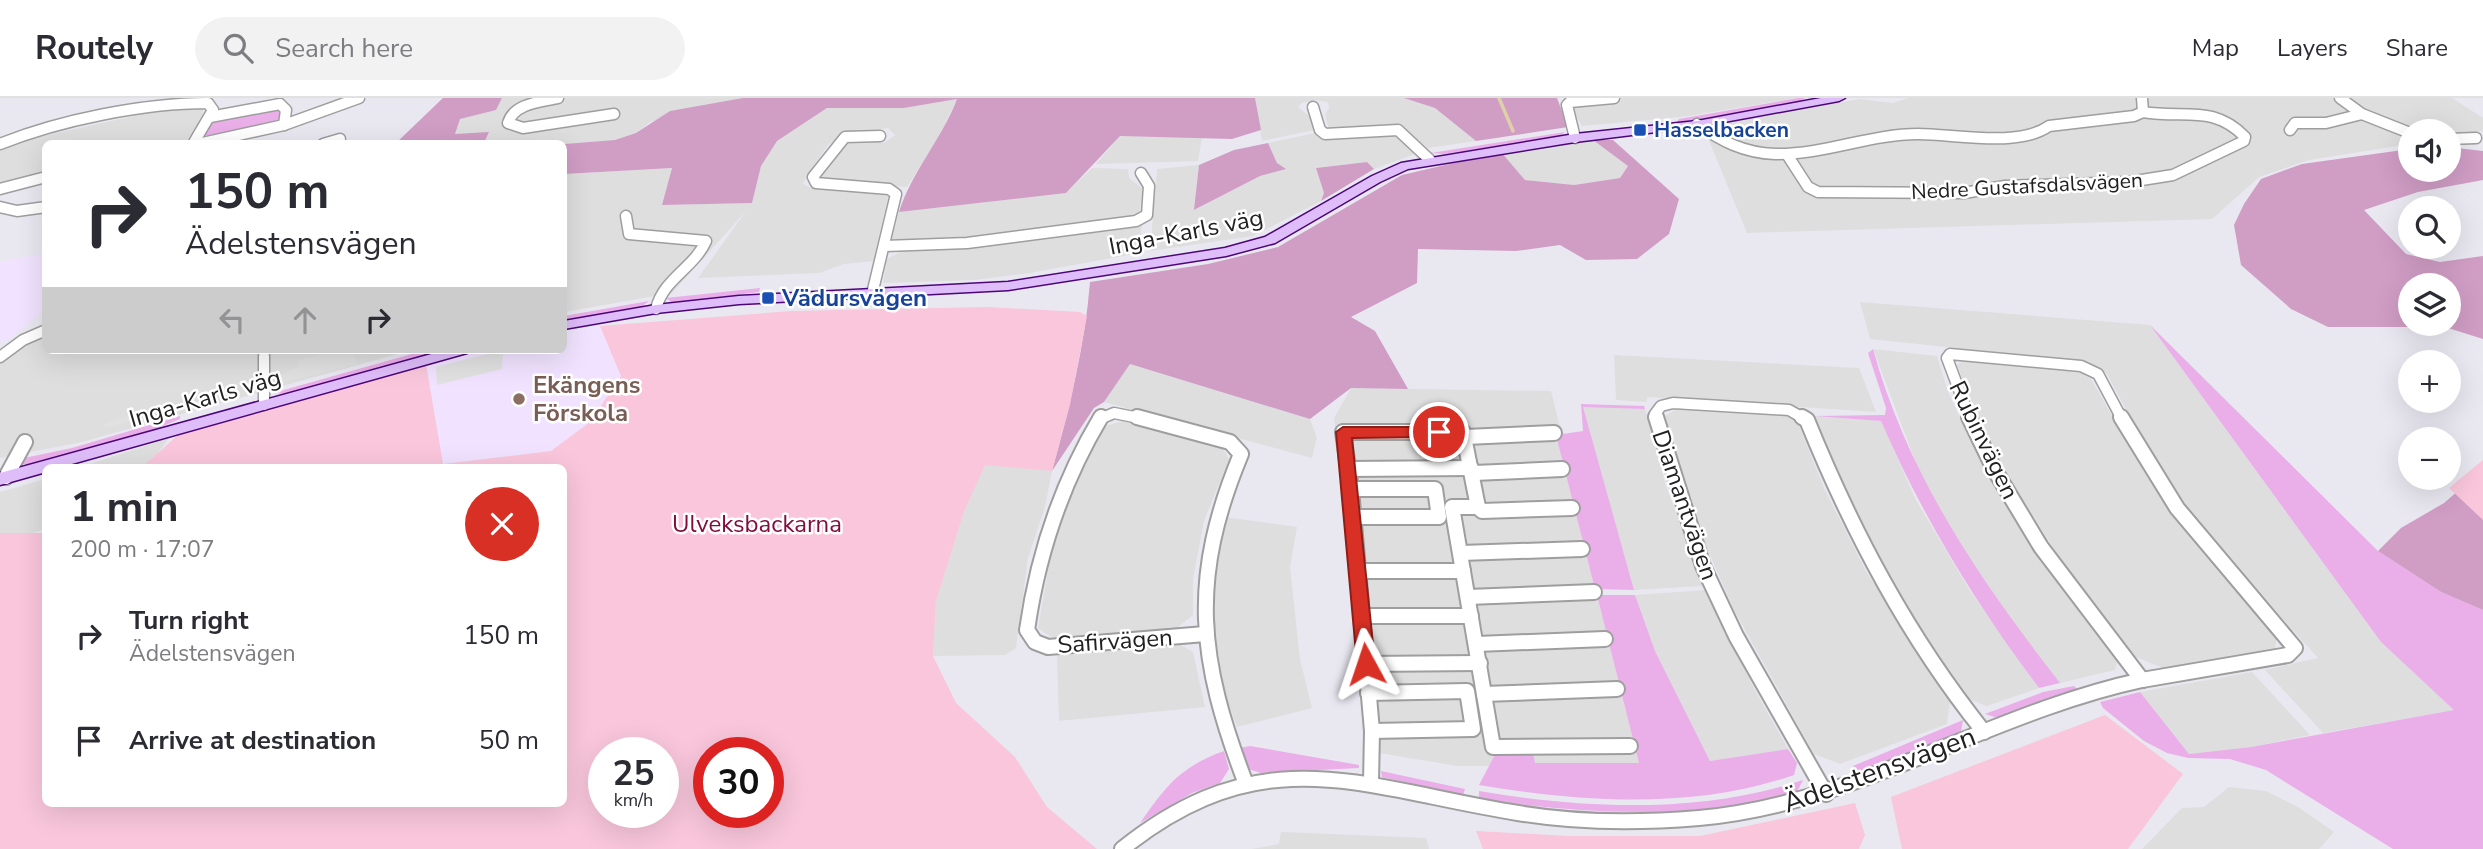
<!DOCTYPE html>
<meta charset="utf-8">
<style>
:root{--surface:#fff;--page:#f2f2f3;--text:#2b2b33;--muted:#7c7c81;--line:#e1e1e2}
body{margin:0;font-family:"Nunito Sans",sans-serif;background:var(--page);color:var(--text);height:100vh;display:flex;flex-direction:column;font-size:26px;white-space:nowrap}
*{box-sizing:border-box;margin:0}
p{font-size:23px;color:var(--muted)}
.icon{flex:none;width:38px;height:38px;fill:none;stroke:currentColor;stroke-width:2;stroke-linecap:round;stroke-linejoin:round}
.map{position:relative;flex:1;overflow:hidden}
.panel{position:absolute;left:42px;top:366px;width:525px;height:343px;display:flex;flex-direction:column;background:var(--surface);border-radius:10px;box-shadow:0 7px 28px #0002}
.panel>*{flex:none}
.banner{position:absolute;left:42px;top:42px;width:525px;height:214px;border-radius:10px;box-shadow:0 7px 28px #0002;background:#fff;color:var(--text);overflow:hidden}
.fabs{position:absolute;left:2398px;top:21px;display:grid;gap:14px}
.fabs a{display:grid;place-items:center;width:63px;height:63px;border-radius:50%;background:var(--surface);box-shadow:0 7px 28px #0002;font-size:35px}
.speed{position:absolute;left:588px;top:639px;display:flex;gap:14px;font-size:35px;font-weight:700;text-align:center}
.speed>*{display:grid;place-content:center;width:91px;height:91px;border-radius:50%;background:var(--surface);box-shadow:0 7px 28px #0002;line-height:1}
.speed small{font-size:18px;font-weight:400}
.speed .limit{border:10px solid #d22;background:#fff;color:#111}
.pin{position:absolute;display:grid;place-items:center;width:60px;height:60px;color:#fff;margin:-30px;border:4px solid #fff;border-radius:50%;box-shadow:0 2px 7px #0007}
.me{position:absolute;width:77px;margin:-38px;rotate:355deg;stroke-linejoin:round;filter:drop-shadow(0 0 5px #0008)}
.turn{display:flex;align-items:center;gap:24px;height:147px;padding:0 28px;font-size:32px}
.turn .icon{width:91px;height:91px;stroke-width:2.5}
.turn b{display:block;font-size:49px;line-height:60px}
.lanes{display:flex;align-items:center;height:66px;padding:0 28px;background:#0003;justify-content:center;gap:35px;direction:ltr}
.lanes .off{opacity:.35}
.round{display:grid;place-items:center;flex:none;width:74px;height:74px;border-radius:37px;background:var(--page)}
.headline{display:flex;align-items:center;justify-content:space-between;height:119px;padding:0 28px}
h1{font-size:42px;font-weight:700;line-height:52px}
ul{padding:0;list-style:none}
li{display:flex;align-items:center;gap:21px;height:105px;padding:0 28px}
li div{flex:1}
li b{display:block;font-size:26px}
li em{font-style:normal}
header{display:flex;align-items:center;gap:42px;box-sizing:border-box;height:98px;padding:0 35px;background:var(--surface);border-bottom:2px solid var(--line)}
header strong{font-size:33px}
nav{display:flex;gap:38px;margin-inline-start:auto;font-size:24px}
.search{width:490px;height:63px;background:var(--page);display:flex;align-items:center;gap:18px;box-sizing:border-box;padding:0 24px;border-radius:38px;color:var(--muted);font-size:26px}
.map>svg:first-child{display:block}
.residential{fill:#dededf}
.education{fill:#f1e3ff}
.grass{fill:#eaaee9}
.forest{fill:#d09dc5;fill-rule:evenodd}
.park{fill:#f9c6db;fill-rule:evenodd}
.parking{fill:#e1e1e1}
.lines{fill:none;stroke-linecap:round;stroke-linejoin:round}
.stream{stroke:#ded0a9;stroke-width:3.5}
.street-far1-casing{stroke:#9e9e9e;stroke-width:13}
.street-casing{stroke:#9e9e9e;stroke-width:18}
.secondary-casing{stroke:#4d067a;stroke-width:3}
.street-far1{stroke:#fff;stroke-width:10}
.street{stroke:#fff;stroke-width:14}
.secondary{fill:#dfbdf9;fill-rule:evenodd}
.route{fill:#d93025;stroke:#8d1f18;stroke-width:2}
.transit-dot{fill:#1a4fb4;stroke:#fff;stroke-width:2.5}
.education-dot{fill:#8d6e63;stroke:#fff;stroke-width:2.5}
.labels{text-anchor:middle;stroke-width:5;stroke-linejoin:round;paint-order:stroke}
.far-transit-label{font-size:21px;font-weight:bold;fill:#164399;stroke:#fff;text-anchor:start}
.far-street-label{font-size:21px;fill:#212121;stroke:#fff}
.street-label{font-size:24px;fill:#212121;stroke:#fff}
.transit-label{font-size:24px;font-weight:bold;fill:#164399;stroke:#fff;text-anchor:start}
.education-label{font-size:24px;font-weight:bold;fill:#785e54;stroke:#fff;text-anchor:start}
.park-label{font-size:24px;fill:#810d3d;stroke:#fff}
.near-street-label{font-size:28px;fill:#212121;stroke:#fff}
</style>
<header>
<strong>Routely</strong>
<div class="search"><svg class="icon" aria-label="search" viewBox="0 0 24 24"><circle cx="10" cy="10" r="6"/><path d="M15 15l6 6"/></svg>Search here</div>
<nav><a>Map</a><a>Layers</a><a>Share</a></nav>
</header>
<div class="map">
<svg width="2483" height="751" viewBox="0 0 2483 751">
<rect width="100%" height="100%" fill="#e9e8f1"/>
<!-- residential -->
<g class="residential">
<polygon points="502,0 743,0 650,24 636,35 615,42 564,46 484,46 489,35 455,36 460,21 496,12"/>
<polygon points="1255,0 1404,0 1435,10 1476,43 1428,50 1397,26 1343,34 1329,32 1325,16 1329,10 1328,4 1315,2 1302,5 1298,9 1313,21 1314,32 1262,43"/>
<polygon points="1565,0 1796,0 1682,19 1582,28"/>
<polygon points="1908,0 2452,0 2483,20 2483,33 2448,39 2448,33 2410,33 2410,46 2309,62 2259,79 2212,121 1747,135 1703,28 1860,1 1893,5"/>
<polygon points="957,1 938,41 907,89 828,84 820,80 842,44 864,42 884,45 895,37 888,30 843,36 828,47 809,74 803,86 811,90 883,95 888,99 873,163 844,166 819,175 698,180 746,113 672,195 564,214 564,76 672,70 662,107 752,105 761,68 777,43 827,10 904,10"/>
<polygon points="203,9 203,20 185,44 46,46 45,75 0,86 0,51 7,46 156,13"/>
<polygon points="1387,34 1409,46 1415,56 1374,71 1366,64 1316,70 1324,95 1321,103 1253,138 1150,153 1157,71 1199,67 1195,112 1260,78 1285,71 1277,65 1268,45 1315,35 1333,41"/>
<polygon points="1120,38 1202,39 1198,63 1096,66"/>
<polygon points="1593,42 1628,68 1620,80 1574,87 1525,82 1501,54"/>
<polygon points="1092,70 1128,71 1129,80 1143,91 1139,117 998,139 894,143 892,141 899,114 1066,95"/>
<polygon points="1142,126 1139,155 1030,175 975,182 883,185 887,161 902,153 990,147"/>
<polygon points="1860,204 2150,227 2381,544 2455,612 2323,635 2265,572 2318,560 2217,449 2181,402 2150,357 2107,276 2079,263 1870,241"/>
<polygon points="45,229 46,252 412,252 82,344 0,360 0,254"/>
<polygon points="1873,251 1937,258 1948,294 1987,375 2042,465 2117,564 2115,572 2060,585 2013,525 1949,430 1919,373"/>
<polygon points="1614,257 1859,270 1876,314 1648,299 1646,304 1616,302"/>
<polygon points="1966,261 2077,273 2091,281 2148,380 2174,418 2277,539 2275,551 2163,570 2136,559 2065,468 2006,376 1985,336 1957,267"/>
<polygon points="1130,266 1310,321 1317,340 1312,360 1104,304"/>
<polygon points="1351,290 1551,293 1645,668 1457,668 1379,655 1366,643 1352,469 1334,320"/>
<polygon points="1582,308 1645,311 1666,388 1703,488 1634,492"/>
<polygon points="1675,312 1786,318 1797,323 1825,392 1866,473 1950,604 1947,626 1840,666 1814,656 1734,512 1696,425 1665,318"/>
<polygon points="1814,318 1881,323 1916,402 1970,493 2039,590 1987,608 1968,601 1907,509 1872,449 1848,401"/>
<polygon points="1122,323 1222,349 1229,361 1204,423 1193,481 1193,517 1177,530 1053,540 1038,530 1055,432 1086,359 1106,328"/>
<polygon points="169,340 147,369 81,369"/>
<polygon points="985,366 1052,373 1045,409 1028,460 1016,550 1005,557 933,558 936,503 964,414"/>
<polygon points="45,381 45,431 0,445 0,394"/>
<polygon points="1225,419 1297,429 1290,469 1300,561 1312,610 1237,629 1224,593 1213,518 1216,457"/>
<polygon points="1706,492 1754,590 1788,651 1710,663 1655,553 1635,497"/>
<polygon points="1179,546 1193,554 1205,609 1059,623 1057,557"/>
<polygon points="2252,574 2310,637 2251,649 2189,656 2140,594"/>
<polygon points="2229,689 2266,693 2298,709 2334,734 2319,751 2142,751 2182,710 2204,709"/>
<polygon points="1281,734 1426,740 1429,751 1252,751 1279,746"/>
</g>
<!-- education -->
<g class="education">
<polygon points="45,155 45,211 9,241 0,244 0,164"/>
<polygon points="600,228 621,278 590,324 551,353 443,366 426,266 477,252 564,252 564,234"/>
</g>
<!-- grass -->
<g class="grass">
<polygon points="1798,0 1805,0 1799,4 1676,25 1679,21"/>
<polygon points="281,8 283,23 204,38 215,20"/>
<polygon points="1565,34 1559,39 1444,56 1431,55"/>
<polygon points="760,190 759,194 673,205 666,200"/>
<polygon points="649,203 640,210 564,223 564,218"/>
<polygon points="2150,227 2378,453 2441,494 2483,512 2483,751 2393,751 2266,672 2230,661 2188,660 2167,655 2144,643 2103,610 2100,604 2140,594 2189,656 2251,649 2454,612 2381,544"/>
<path d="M1873 251C1908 378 1980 482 2060 585L2039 590C1976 506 1923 420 1881 323L1814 318 1885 317 1886 310 1868 255Z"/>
<polygon points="426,252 448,252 285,296 273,295"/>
<polygon points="1581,306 1644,308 1645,311 1583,309 1634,492 1595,491 1556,337 1583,333"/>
<polygon points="180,318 180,321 134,340 29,367 23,366 24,360 72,350"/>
<path d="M1597 497H1635L1655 553 1710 663 1788 651 1797 665 1794 677C1693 712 1582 704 1479 687L1497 653 1532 651 1535 665H1639Z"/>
<polygon points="2074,588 2077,591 1998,620 1985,616 2043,594"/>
<polygon points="1963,622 1961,634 1858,674 1853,668"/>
<polygon points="1250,648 1359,667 1359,670 1261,675 1248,671 1239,650"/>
<path d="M1224 653 1229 671 1220 685 1192 695 1140 725C1166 688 1180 669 1224 653Z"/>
<polygon points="1381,673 1465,691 1463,697 1382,679"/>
<path d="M1803 682 1797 694C1693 723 1585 716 1479 701V693C1586 711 1700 716 1803 682Z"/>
</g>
<!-- forest -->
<g class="forest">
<polygon points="443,0 502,0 496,12 460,21 455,36 489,34 484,45 396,45"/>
<path d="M743 0H1255L1261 32 1232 41 1120 38 1066 95 899 114C912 73 942 41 957 1L904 10H827L777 43 761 68 752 105 662 107 672 70 564 76V46L615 42 636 35 670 13Z"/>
<polygon points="1404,0 1557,0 1568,29 1476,43 1435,10"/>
<path d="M1593 42H1613L1679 101 1669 136 1637 161 1586 162 1560 147 1516 153 1418 151 1417 185 1351 219 1375 233 1408 291 1351 290 1310 321 1130 266 1104 304 1094 310 1052 373C1069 311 1085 248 1090 184L1208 166 1278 149 1402 77 1501 54 1525 82 1574 87 1620 80 1628 68Z"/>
<polygon points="1268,45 1277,65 1286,71 1260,78 1194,112 1199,67 1234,52"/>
<path d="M2448 49 2483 53V82L2418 94 2364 112 2406 156 2440 164 2483 158V241L2445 229H2328L2291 211 2241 167 2234 127 2244 106 2261 81 2302 66 2410 51V72H2448ZM2410 187H2448V226H2410Z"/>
<polygon points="1367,64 1374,71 1321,103 1324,95 1316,70"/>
<polygon points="2483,371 2483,512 2441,494 2378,453 2401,430 2444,405"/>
</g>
<!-- park -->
<g class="park">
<path d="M988 209 1080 214 1087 218 1070 307 1052 373 985 367 964 414 936 503 933 558 956 605 1015 659 1047 709 1097 751H0V435H45L46 705H564V369H142L177 338 426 266 443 366 551 353 590 324 621 278 600 228 792 213ZM604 654H663V714H604ZM709 654H768V714H709Z"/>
<polygon points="2483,362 2483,422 2449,390"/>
<polygon points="2105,617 2183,676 2128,751 1902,751 1891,699"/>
<polygon points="1855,705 1865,737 1859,751 1483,751 1476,733 1568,738 1700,738"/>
</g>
<!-- parking -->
<g class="parking">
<polygon points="342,252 355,252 355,266 275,286 276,279 298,268 299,262"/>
<polygon points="503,252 502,271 437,287 436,269"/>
<polygon points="183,304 182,310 105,330 106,324"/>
</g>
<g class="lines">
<!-- stream -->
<polyline class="stream" points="1499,0 1513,33"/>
<!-- street-far1 casing -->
<g class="street-far1-casing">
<g id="street-far1">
<path d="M558 0C541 4 514 5 508 25L523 30 614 16"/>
<polyline points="2340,0 2362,16 2410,35"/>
<polyline points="1313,9 1320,32 1325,36 1398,32 1430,62"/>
<polyline points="210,19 280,6 286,12 284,27"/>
<path d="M1697 26C1721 43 1744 55 1775 56 1824 57 1870 36 1918 36 1955 36 2018 50 2049 28L2134 18 2143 14 2142 0"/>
<polyline points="2290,32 2295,25 2326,25 2362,16"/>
<polyline points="1575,40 1567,7 1570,4 1614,0"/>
<polyline points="2448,41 2476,40"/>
<path d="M0 46C60 22 144 5 208 5L213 12 193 46"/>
<polyline points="198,46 284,27 359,0"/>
<polyline points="323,46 340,41"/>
<path d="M1788 58 1808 89 1818 94 1964 95 2005 88 2129 84 2173 77 2244 43 2245 39C2213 6 2184 21 2143 14"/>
<polyline points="0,91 46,79"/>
<polyline points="0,109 17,113 46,109"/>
<path d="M626 118 629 136 706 143C694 170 663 181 656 211"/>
<polyline points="885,148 967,145 1136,123 1147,117 1149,88 1141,75"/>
<polyline points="872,196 896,96 889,91 816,85 813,79 845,39 880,38"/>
<polyline points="264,258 264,307"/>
<polyline points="0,259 23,242 46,232"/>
<polyline points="1100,321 1114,315 1144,321"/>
<polyline points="1657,321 1655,316 1661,308 1673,305 1789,312 1805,321"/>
<polyline points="1970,321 1947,260 1950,256 2081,268 2098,276 2122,321"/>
</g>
</g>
<!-- street casing -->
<g class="street-casing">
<g id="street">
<path d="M1101 319C1061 386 1038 455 1027 532L1035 544 1048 549 1205 536"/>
<path d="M1137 319 1230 344 1241 356C1189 481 1198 561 1246 686"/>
<polyline points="1656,319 1703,468 1736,538 1826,696"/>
<path d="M1802 319 1807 322C1853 435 1908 539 1984 634"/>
<polyline points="1969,319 1994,371 2041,449 2142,582"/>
<polyline points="2121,319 2177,410 2295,550 2288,557 2142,582"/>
<polyline points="1466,339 1554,335"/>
<polyline points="1348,371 1471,370"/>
<polyline points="1474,375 1562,371"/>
<polyline points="6,379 25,344"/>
<polyline points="1351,391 1435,391 1439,419 1353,419"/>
<polyline points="1478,409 1482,413 1572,410"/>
<polyline points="1461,455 1582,451"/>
<polyline points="1357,473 1463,473"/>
<polyline points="1468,499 1594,494"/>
<polyline points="1362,518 1471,518"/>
<polyline points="1477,546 1605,541"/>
<polyline points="1366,566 1480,565"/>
<polyline points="1368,595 1467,593 1473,631 1372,633"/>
<polyline points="1484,596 1617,591"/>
<polyline points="1371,684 1372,633 1351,391 1343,334 1463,334 1478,409 1452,409 1493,649 1630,648"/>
<path d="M1122 751C1265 637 1361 690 1518 715 1577 725 1639 725 1699 720 1857 706 1989 615 2142 582"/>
</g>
</g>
<!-- secondary casing -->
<g class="secondary-casing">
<g id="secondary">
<polygon points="1821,0 1845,0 1839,3 1697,29 1575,44 1408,71 1380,84 1275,145 1226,158 1008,192 739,206 656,215 564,231 564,223 656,207 739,198 1008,184 1225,150 1265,139 1372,78 1401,65 1575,36 1697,23"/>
<polygon points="446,252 469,252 467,255 61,369 46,369 46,374 0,387 0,375"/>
</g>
</g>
<!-- street-far1 -->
<use href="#street-far1" class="street-far1"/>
<!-- street -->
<use href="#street" class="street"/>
<!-- secondary -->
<use href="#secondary" class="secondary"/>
</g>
<!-- route -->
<polygon class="route" points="1343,329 1439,329 1447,334 1439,339 1352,340 1375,566 1366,574 1357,566 1336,334"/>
<!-- markers -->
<g class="transit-dot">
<rect x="1633" y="25" width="14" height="14" rx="3.5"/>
<rect x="761" y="193" width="14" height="14" rx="3.5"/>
</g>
<circle class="education-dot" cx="519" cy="301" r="7"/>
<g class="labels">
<!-- far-transit labels -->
<g class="far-transit-label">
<text x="1654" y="39">Hasselbacken</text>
</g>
<!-- far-street labels -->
<g class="far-street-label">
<text transform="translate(2027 88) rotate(-3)" y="7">Nedre Gustafsdalsvägen</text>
</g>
<!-- street labels -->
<g class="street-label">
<text transform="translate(1186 134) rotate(-11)" y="8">Inga-Karls väg</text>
<text transform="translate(205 300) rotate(-16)" y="8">Inga-Karls väg</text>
<text transform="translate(1984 342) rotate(64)" y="8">Rubinvägen</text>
<text transform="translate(1685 407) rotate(71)" y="8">Diamantvägen</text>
<text transform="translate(1115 543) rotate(-4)" y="8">Safirvägen</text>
</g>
<!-- transit labels -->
<g class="transit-label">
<text x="782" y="208">Vädursvägen</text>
</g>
<!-- education labels -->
<g class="education-label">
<text x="533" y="295">Ekängens<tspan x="533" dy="28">Förskola</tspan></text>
</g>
<!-- park labels -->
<g class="park-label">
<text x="757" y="434">Ulveksbackarna</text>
</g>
<!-- near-street labels -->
<g class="near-street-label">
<text transform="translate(1879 671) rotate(-20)" y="10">Ädelstensvägen</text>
</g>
</g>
</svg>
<div class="fabs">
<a><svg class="icon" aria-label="sound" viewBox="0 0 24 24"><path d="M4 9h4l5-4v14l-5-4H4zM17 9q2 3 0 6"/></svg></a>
<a><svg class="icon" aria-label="search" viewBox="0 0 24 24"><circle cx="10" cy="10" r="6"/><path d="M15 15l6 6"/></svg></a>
<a><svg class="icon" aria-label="layers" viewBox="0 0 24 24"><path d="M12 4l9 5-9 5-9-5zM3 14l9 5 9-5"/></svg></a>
<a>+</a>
<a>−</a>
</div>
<div class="speed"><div>25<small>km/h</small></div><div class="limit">30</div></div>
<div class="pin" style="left:1439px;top:334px;background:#d93025"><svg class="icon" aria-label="arrive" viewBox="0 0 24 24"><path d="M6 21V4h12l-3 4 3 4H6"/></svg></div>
<svg class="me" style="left:1366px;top:566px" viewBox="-20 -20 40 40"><path d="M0-17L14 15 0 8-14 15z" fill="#d93025" stroke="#fff" stroke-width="4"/></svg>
<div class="banner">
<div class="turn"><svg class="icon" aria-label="right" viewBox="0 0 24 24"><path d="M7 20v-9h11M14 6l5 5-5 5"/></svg><div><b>150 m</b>Ädelstensvägen</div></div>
<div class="lanes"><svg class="icon off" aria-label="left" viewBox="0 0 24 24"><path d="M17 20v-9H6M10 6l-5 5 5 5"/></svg><svg class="icon off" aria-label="ahead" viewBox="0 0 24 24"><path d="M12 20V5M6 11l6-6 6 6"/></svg><svg class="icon" aria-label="right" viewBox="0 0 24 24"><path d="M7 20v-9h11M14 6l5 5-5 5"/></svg></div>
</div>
<section class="panel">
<div class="headline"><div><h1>1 min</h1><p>200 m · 17:07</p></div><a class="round" style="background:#d93025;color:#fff"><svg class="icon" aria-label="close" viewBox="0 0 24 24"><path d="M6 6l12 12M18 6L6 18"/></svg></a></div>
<ul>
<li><svg class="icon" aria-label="right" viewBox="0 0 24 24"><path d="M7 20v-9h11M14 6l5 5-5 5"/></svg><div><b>Turn right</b><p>Ädelstensvägen</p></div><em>150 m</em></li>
<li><svg class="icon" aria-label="arrive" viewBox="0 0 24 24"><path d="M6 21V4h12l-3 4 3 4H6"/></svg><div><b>Arrive at destination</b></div><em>50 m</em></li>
</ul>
</section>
</div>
